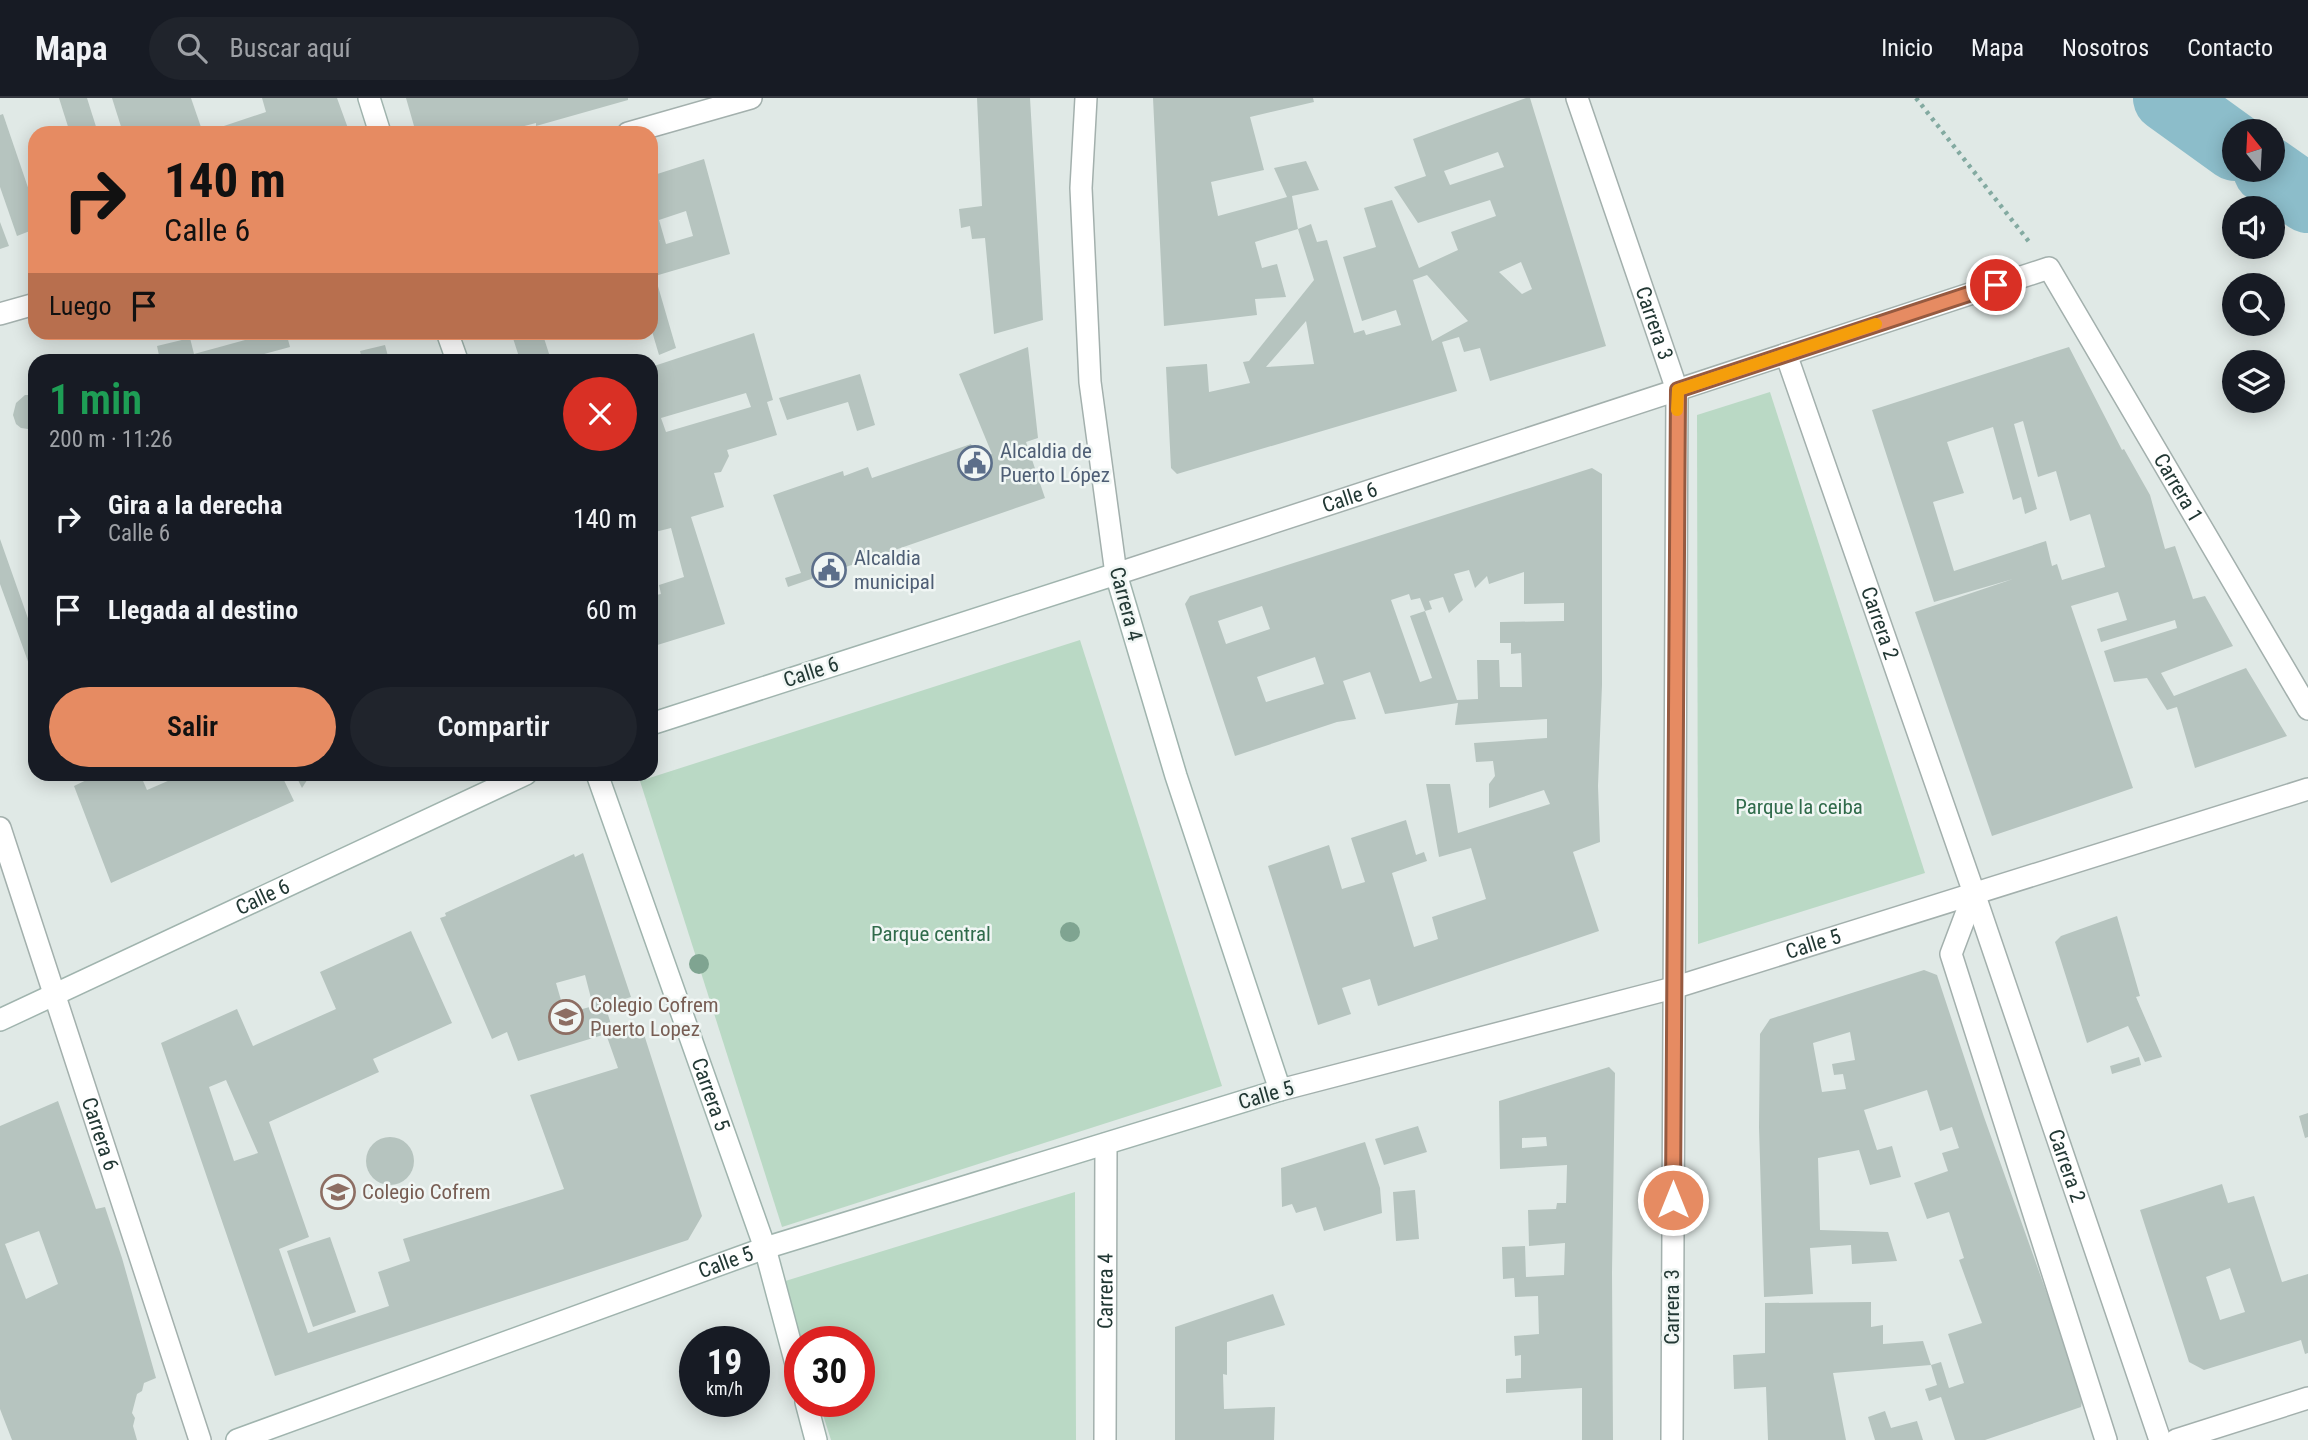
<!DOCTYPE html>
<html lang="es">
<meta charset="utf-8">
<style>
:root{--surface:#171b24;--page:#20242c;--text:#f1f3f6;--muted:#9ea1a6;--line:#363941;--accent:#e68b62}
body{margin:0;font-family:"Roboto Condensed",sans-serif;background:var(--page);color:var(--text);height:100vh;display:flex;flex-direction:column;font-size:26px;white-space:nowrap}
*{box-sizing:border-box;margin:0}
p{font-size:23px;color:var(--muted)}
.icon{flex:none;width:38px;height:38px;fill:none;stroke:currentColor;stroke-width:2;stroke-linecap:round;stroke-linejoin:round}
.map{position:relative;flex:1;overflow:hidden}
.sheet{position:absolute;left:28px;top:256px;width:630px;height:427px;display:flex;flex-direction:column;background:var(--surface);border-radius:21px;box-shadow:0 4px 18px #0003}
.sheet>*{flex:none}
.guide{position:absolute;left:28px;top:28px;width:630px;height:214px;border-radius:21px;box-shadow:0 4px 18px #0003;background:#e68b62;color:#111;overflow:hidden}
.needle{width:46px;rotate:342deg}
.tools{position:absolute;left:2222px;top:21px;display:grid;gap:14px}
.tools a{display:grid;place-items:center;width:63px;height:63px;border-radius:50%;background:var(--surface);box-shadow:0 4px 18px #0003;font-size:35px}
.speed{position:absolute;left:679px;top:1228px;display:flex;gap:14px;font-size:35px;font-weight:700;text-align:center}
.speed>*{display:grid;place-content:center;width:91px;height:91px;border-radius:50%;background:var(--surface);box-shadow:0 4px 18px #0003;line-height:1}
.speed small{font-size:18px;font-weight:400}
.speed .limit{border:10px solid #d22;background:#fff;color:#111}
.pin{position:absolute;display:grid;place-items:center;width:60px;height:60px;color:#fff;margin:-30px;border:4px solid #fff;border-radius:50%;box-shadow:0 2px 7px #0007}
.me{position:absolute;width:77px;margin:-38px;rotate:0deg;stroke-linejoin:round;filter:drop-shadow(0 0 5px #0008)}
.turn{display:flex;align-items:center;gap:24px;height:147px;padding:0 21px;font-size:32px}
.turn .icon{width:91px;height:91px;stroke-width:2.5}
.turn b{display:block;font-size:49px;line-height:60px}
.then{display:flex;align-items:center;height:66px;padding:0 21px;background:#0003;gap:14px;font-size:26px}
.round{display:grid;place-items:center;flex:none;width:74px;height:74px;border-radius:37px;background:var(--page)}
.summary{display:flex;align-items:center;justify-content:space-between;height:119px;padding:0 21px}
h1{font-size:42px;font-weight:600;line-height:52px;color:#1e9e55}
.cta{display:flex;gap:14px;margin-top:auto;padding:14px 21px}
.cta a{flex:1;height:80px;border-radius:42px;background:var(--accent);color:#111;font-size:28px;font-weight:600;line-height:80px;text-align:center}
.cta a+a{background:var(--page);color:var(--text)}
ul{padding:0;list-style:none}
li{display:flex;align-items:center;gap:21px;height:91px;padding:0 21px}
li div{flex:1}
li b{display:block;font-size:26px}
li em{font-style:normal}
header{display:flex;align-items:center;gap:42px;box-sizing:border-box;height:98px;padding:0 35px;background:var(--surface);border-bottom:2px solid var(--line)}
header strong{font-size:33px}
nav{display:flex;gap:38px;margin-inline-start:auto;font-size:24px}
.search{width:490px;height:63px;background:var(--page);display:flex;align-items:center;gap:18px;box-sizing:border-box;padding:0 24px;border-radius:38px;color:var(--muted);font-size:26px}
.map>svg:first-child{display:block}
.green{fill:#bad9c5}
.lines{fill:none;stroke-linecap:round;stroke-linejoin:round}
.river{stroke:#8cbdca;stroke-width:68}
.building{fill:#b6c4bf;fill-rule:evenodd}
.street-casing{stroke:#a3b0ad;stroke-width:24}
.secondary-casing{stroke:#a0b4ae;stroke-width:24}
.path{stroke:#83aaa1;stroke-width:4.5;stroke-dasharray:3.5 5;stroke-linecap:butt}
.street{stroke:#fff;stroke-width:21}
.secondary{stroke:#fff;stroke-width:21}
.tree{fill:#7fa491}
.route-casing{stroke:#965a40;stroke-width:18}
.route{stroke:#e68b62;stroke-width:12}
.slow{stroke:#f59e0b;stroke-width:12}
.labels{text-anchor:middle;stroke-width:5;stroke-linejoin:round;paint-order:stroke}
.street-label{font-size:21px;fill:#223834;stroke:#f0f6f4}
.service-label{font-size:21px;fill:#4e5e75;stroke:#f0f6f4;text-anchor:start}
.park-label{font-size:21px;fill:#306b4b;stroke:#f0f6f4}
.education-label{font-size:21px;fill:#785e54;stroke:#f0f6f4;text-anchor:start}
</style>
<header>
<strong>Mapa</strong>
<div class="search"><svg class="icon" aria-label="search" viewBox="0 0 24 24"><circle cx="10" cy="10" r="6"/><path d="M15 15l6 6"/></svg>Buscar aquí</div>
<nav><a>Inicio</a><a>Mapa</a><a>Nosotros</a><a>Contacto</a></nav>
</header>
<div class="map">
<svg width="2308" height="1342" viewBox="0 0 2308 1342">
<rect width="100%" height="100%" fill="#e0e9e6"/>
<!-- green -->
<g class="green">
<polygon points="1770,294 1925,775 1698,846 1697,317"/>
<polygon points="1080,542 1222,988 782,1129 640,683"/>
<polygon points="1075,1094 1076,1342 831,1342 819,1304 859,1304 859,1244 800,1244 782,1184"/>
</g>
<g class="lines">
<!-- river -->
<g class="river">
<polyline points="2167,0 2235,49"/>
<polyline points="2267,72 2308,101"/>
</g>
</g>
<!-- building -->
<g class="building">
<polygon points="59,0 87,0 98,35 70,35"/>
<polygon points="112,0 191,0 203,35 123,35"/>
<polygon points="262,0 337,0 349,33 353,35 203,35 266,14"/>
<polygon points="406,0 628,0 628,2 536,28 536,25 498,35 416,35"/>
<polygon points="977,0 1030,0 1043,222 994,236 985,140 972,141 970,128 961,130 959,111 982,108"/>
<polygon points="1153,0 1313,0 1314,4 1250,19 1264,72 1211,84 1218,118 1287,99 1274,70 1306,63 1319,92 1292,98 1298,131 1255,144 1262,170 1277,166 1286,199 1255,201 1257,217 1164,228"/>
<path d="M1526 0H1530L1606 248 1490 283 1480 250 1464 254 1459 239 1442 244 1457 293 1177 376 1171 370 1166 269 1207 266 1209 294 1250 285 1243 264 1249 263 1314 182 1298 131 1311 126 1317 144 1327 142 1354 235 1364 232 1366 237 1401 227 1396 212 1362 223 1343 159 1376 149 1364 110 1392 102 1419 170 1458 152 1451 134 1496 118 1490 102 1418 125 1394 89 1426 78 1413 41ZM1498 54 1504 69 1450 87 1444 73ZM1521 164 1532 191 1522 196 1499 174ZM1427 177 1468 223 1432 243 1413 182ZM1306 223 1314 266 1266 269Z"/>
<polygon points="3,16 35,110 35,131 17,138 0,89 0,17"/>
<path d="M704 61 730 156 655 178 676 250 659 257 651 230V78ZM686 113 693 138 666 146 659 122Z"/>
<polygon points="0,124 9,148 0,151"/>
<polygon points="274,234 286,234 290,249 242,262 160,262 157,248 190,240 194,256"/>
<polygon points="511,234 550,234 543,237 551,262 520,262"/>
<path d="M754 235 773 302 767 304 777 337 727 352 729 358 721 374 714 375 724 409 691 419 725 526 651 549V498L661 496 659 487 684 479 671 430 651 435V269ZM746 295 751 309 666 334 661 320Z"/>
<polygon points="385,247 389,262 362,262 360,253"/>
<polygon points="1028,249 1038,340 1026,344 1045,400 788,489 785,480 801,475 773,397 843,373 844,378 868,369 872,380 971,346 976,361 992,356 959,276"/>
<path d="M2069 249 2122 352 2124 351 2150 397 2165 451 2175 448 2193 501 2205 498 2233 548 2161 575 2174 598 2246 570 2287 638 2195 670 2177 609 2167 612 2147 580 2114 584 2104 553 2177 530 2175 522 2101 544 2097 531 2127 522 2118 494 2071 508 2133 690 1992 738 1915 514 2013 481 1934 504 1872 312ZM2023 323 2038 379 2056 373 2070 423 2090 416 2105 469 2062 482 2057 466 2052 468 2046 443 1954 473 1933 404 1964 395 1947 344 1993 329 2013 402 2021 399 2025 416 2037 411 2014 326Z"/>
<polygon points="860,276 875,327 857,333 848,304 787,322 779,300"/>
<polygon points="25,297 35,297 35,332 21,330 16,326 13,317 16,305"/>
<path d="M1592 370 1602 376V587L1598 688 1600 744 1573 754 1599 833 1378 908 1370 881 1342 890 1351 916 1318 927 1268 768 1329 747 1342 791 1365 784 1351 740 1406 722 1416 757 1424 754 1427 763 1392 775 1414 849 1438 841 1432 819 1486 801 1471 750 1439 759 1426 686H1450L1458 735 1550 706 1544 692 1489 710V686L1495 678 1493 663 1476 664 1474 645 1547 640V621L1455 627 1458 605 1385 616 1370 574 1343 583 1356 621 1337 624 1235 658 1185 506 1190 498ZM1469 472 1475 490 1487 478 1489 486 1524 474V506L1564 505V523L1500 524V545H1511V556L1521 555 1522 589H1500L1499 562H1477L1478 601 1457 602 1425 513 1410 518 1432 580 1420 584 1391 502 1409 496 1411 502 1420 500 1425 513 1432 511 1429 503 1443 499 1449 515 1463 502 1454 476ZM1262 508 1270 531 1226 546 1218 523ZM1315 559 1324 586 1266 604 1257 579Z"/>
<polygon points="0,441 30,526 35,525 35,568 30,569 0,486"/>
<polygon points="99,676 140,676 147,692 184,676 281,676 294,703 111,785 74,688"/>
<polygon points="295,676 311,676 302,690"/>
<path d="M583 755 631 899 605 907 614 936 641 927 702 1118 688 1142 275 1278 161 945 237 911 253 948 336 911 320 874 411 833 452 925 373 961 379 974 269 1024 309 1139 279 1151 308 1235 389 1208 378 1174 410 1163 403 1141 564 1091 530 997 618 970 606 936 518 963 507 934 492 941 440 820 446 818 445 815 574 756 575 759ZM585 877 593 908 565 916 556 885ZM226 982 258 1055 234 1063 209 989Z"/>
<polygon points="2117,818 2140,898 2136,899 2162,959 2145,964 2128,928 2087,945 2055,844 2061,838"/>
<path d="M1924 872 1937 877 1984 1019 2083 1297 2081 1309 1985 1342H1955L1941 1299 1929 1303 1925 1291 1937 1287 1931 1267 1941 1264 1949 1290 1964 1285 1948 1236 1982 1225 1959 1162 1964 1160 1949 1114 1927 1121 1914 1085 1948 1073 1942 1055 1959 1050 1952 1029 1940 1033 1927 992 1864 1012 1877 1052 1892 1048 1901 1079 1870 1087 1859 1052 1818 1060 1820 1132 1888 1134 1897 1163 1852 1166 1851 1147 1810 1150 1813 1196 1764 1199 1759 1029 1760 936 1770 921ZM1850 934 1855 962 1832 966 1834 977 1843 976 1846 991 1822 994 1813 945Z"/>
<polygon points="2139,959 2141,967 2112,976 2110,968"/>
<path d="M1609 969 1615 975 1612 1174 1613 1342H1582V1290L1506 1295V1281L1521 1280V1257L1515 1258 1514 1238 1539 1236 1538 1198 1515 1199 1514 1180 1503 1181 1502 1149 1525 1148 1526 1179 1564 1177 1565 1145 1529 1148 1528 1112 1556 1111 1557 1105H1566L1567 1067 1500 1071 1499 1003ZM1546 1039 1547 1048 1522 1050V1040Z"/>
<path d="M58 1003 96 1111 105 1109 122 1160 156 1280 144 1285 142 1293 137 1296 132 1315 135 1320 133 1328 137 1342H12L0 1311V1028ZM39 1133 58 1186 26 1201 5 1146Z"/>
<polygon points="2308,1015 2308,1039 2305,1040 2299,1018"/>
<polygon points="1418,1028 1427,1054 1384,1067 1375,1041"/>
<circle cx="390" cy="1063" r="24"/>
<polygon points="1365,1044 1380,1090 1382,1115 1324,1133 1316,1109 1296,1115 1292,1106 1282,1109 1281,1070"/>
<path d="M2222 1086 2228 1105 2254 1098 2282 1184 2308 1176V1255L2305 1256 2301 1242 2204 1272 2189 1264 2140 1112ZM2230 1170 2245 1214 2220 1222 2206 1179Z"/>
<polygon points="1415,1092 1419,1141 1396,1143 1393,1094"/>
<polygon points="330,1139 356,1214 313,1229 287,1153"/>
<polygon points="1273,1196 1285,1227 1227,1244 1227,1277 1223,1276 1224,1311 1275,1309 1274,1342 1175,1342 1175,1229"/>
<polygon points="1871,1204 1871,1229 1883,1227 1883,1246 1923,1243 1931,1267 1833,1275 1846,1342 1768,1342 1766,1289 1734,1291 1733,1257 1765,1255 1765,1205"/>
<polygon points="1885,1313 1891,1330 1917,1323 1923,1342 1875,1342 1868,1319"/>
</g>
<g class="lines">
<!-- street casing -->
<g class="street-casing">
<g id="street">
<path id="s1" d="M1086 0 1081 90 1090 284 1116 476 2049 170 2308 611"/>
<path id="s2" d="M1577 0 1677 292 1672 1342"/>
<polyline points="628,35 751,0"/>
<polyline points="0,216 35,206"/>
<path id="s3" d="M1786 256 1974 795 2160 1342"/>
<path id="s4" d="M0 730 200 1342"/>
<polyline points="1974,795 1951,856 2106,1342"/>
<path id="s5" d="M1280 992 1673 890 2308 691"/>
<path id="s6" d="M1105 1342 1106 1046"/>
<polyline points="2176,1342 2308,1300"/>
</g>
</g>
<!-- secondary casing -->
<g class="secondary-casing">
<g id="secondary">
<polyline points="369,0 380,35"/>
<polyline points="447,234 457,262"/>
<path id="s7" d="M597 676 765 1150 800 1281"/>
<path id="s8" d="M0 922 526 676"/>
<polyline points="806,1304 816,1342"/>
<path id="s9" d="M237 1342 765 1150 1280 992 1176 678 1116 476 651 626"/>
</g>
</g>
<!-- path -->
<polyline class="path" points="1916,0 2030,145"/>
<!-- street -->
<use href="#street" class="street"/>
<!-- secondary -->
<use href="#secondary" class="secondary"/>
</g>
<!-- trees -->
<g class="tree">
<circle cx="1070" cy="834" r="10"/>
<circle cx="699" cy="866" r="10"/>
</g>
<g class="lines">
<!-- route casing -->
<g class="route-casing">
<polyline id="route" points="1673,1102 1678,292 1996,187"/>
</g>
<!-- route -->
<use href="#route" class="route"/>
<!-- slow -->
<polyline class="slow" points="1677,312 1678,292 1876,226"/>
</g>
<!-- icons -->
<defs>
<g id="civic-ring" transform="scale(1.75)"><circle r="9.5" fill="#f0f6f4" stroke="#5c6f8a" stroke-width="1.5"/><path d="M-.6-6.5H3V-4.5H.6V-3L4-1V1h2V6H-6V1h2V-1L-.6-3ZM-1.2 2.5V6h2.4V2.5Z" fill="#5c6f8a"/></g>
<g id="school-ring" transform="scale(1.75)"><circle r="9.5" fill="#f0f6f4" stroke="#8d6e63" stroke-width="1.5"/><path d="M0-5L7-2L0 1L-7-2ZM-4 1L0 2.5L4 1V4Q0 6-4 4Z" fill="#8d6e63"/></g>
</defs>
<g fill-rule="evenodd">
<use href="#civic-ring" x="975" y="365"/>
<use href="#civic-ring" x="829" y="472"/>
<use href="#school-ring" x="566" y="919"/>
<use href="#school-ring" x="338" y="1094"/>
</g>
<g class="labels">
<!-- street labels -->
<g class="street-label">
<text dy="7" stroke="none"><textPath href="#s2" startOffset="238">Carrera 3</textPath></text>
<text dy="7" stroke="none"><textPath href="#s1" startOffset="1715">Carrera 1</textPath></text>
<text dy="7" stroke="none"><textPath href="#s1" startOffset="724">Calle 6</textPath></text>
<text transform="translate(1126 506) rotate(75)" y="7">Carrera 4</text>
<text dy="7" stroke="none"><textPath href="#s3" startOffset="285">Carrera 2</textPath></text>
<text transform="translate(811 574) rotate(-18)" y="7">Calle 6</text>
<text dy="7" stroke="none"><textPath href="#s8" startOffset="290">Calle 6</textPath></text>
<text dy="7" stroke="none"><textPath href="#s5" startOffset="553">Calle 5</textPath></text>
<text dy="7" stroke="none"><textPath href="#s7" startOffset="340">Carrera 5</textPath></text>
<text transform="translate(1266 997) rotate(-16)" y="7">Calle 5</text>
<text dy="7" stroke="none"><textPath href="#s4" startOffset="322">Carrera 6</textPath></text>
<text dy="7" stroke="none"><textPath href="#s3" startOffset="859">Carrera 2</textPath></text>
<text dy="7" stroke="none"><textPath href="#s9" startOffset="520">Calle 5</textPath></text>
<text dy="7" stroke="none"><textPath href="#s6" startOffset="149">Carrera 4</textPath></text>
<text transform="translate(1672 1209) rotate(-90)" y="7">Carrera 3</text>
</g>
<!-- service labels -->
<g class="service-label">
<text x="1000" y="360">Alcaldia de<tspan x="1000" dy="24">Puerto López</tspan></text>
<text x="854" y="467">Alcaldia<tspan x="854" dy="24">municipal</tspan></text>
</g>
<!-- park labels -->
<g class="park-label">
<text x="1799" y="716">Parque la ceiba</text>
<text x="931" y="843">Parque central</text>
</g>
<!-- education labels -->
<g class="education-label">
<text x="590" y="914">Colegio Cofrem<tspan x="590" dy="24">Puerto Lopez</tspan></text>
<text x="362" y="1101">Colegio Cofrem</text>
</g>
</g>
</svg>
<div class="tools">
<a><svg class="needle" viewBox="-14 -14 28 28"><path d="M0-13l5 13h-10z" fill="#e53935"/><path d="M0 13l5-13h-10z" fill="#9ea1a6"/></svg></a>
<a><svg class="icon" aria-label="sound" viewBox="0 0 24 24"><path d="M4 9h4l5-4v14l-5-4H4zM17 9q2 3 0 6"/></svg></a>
<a><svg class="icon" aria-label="search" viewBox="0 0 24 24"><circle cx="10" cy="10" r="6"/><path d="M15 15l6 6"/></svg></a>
<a><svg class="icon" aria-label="layers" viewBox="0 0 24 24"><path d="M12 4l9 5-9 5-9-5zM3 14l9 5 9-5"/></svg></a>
</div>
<div class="speed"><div>19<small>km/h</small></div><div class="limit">30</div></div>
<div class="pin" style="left:1996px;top:187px;background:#d93025"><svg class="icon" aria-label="arrive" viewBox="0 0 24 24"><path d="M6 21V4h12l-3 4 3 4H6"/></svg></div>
<svg class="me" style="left:1673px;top:1102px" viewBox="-20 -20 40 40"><circle r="17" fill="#e68b62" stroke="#fff" stroke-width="3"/><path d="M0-11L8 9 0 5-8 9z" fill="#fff"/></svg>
<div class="guide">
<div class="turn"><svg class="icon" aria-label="right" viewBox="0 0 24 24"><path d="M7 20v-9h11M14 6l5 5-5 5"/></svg><div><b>140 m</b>Calle 6</div></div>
<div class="then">Luego<svg class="icon" aria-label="arrive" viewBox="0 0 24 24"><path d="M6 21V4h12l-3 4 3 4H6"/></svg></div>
</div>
<section class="sheet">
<div class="summary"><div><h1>1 min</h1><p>200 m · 11:26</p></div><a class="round" style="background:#d93025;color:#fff"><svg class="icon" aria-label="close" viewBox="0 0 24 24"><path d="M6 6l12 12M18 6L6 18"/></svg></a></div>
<ul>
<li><svg class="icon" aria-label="right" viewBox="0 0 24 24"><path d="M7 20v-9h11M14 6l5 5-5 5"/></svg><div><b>Gira a la derecha</b><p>Calle 6</p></div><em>140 m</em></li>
<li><svg class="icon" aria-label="arrive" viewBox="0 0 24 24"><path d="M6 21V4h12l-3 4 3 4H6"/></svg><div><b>Llegada al destino</b></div><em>60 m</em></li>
</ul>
<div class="cta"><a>Salir</a><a>Compartir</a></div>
</section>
</div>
